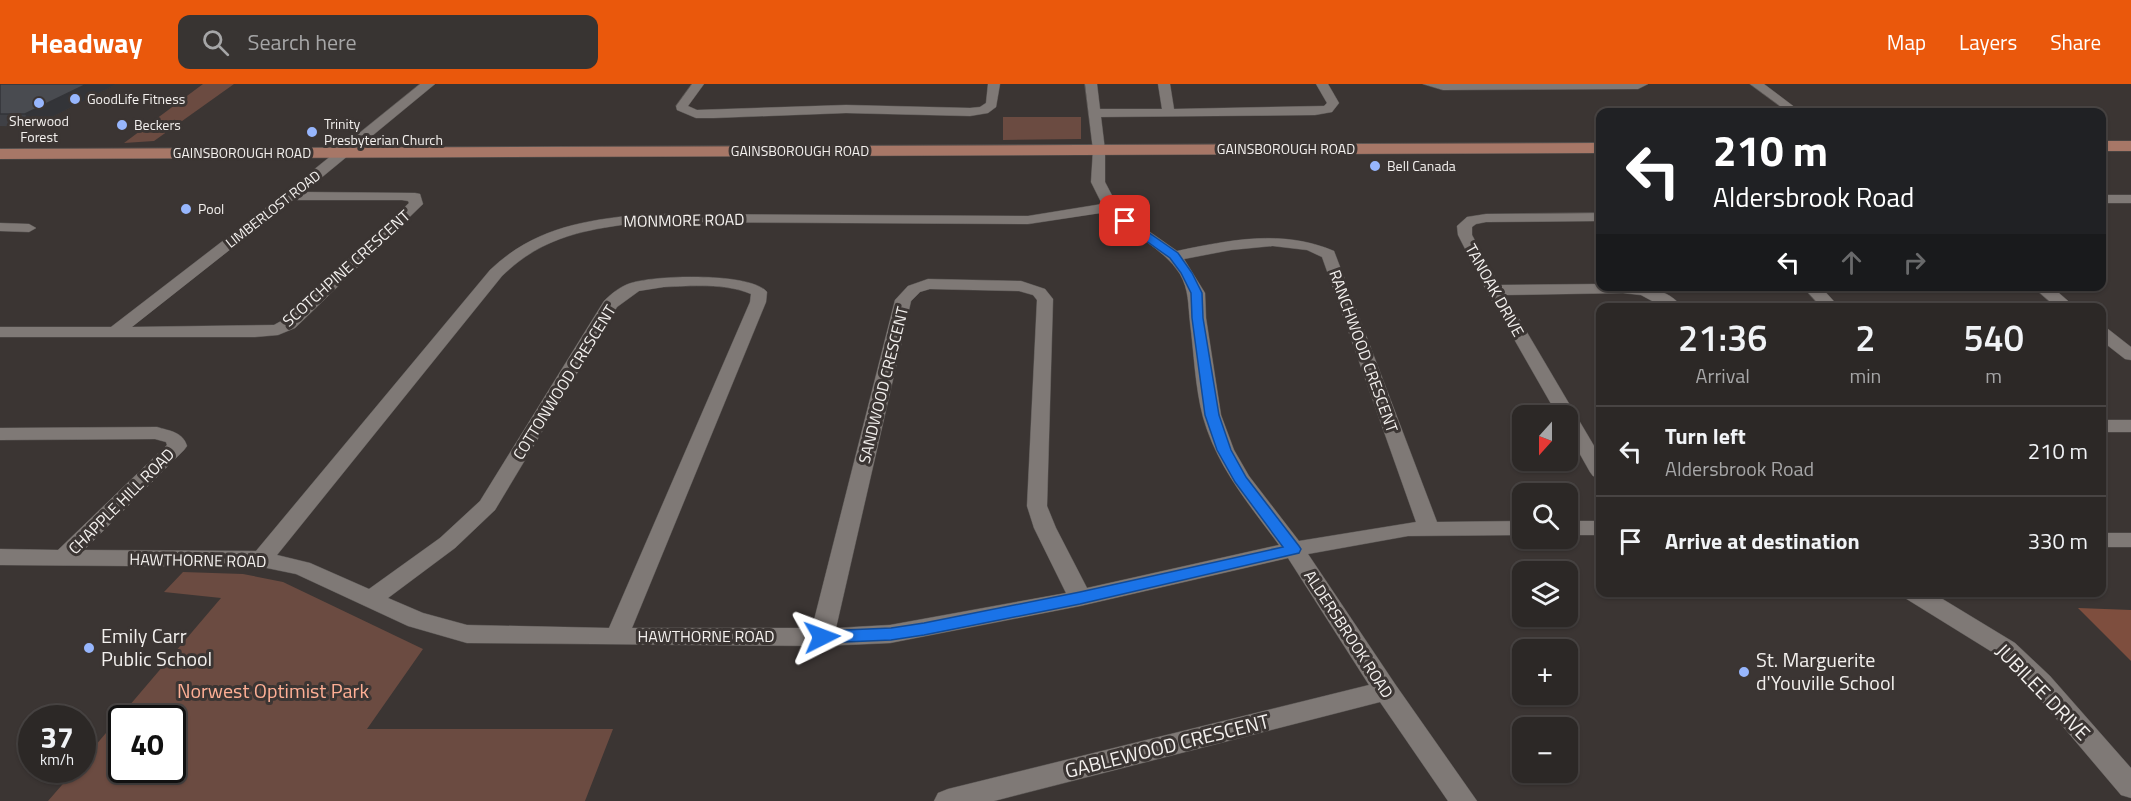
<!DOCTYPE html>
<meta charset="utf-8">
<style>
:root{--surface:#2c2826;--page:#383432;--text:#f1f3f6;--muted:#a6a6a7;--line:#484443;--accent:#ea580c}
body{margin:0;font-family:"Titillium Web",sans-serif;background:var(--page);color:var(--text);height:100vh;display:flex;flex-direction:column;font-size:22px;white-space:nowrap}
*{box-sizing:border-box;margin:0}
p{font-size:20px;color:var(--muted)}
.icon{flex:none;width:33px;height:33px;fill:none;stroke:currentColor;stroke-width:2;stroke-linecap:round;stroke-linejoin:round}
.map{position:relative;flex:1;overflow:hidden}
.drawer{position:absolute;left:1596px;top:219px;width:510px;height:294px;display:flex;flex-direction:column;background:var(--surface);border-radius:12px;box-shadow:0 2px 4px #0004,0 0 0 2px var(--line)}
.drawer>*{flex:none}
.top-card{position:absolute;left:1596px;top:24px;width:510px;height:183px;border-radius:12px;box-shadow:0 2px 4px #0004,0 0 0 2px var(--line);background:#202124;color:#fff;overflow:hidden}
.needle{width:39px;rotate:201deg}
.buttons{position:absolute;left:1512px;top:321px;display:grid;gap:12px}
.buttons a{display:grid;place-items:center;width:66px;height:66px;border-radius:12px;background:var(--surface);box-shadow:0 2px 4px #0004,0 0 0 2px var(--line);font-size:30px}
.speed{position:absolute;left:18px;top:621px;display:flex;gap:12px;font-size:30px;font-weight:700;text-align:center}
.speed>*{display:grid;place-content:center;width:78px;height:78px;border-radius:50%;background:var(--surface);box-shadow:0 2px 4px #0004,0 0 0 2px var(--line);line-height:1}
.speed small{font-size:15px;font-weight:400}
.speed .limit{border:3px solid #111;border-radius:9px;background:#fff;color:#111}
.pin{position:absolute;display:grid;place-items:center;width:51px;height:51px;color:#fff;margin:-26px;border-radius:12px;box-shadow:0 3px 9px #0006}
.me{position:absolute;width:66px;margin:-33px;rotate:87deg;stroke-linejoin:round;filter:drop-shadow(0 0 4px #0008)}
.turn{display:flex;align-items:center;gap:21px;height:126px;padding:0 18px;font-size:27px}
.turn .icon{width:78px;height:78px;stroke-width:2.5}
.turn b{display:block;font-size:42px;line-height:51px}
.lanes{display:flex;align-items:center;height:57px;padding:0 18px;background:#0003;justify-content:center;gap:30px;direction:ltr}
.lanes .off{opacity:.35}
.eta{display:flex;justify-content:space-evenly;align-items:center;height:102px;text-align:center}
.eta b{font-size:36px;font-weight:600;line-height:42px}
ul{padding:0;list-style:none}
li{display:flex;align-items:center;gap:18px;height:90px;padding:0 18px;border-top:2px solid var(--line)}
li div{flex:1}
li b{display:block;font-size:22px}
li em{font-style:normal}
header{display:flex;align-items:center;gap:36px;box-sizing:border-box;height:84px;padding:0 30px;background:var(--accent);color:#fff}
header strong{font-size:28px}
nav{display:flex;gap:33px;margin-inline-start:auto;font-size:21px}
.search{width:420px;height:54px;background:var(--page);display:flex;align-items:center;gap:15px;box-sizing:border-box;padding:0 21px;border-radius:12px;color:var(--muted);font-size:22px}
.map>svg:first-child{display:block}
.green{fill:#6b4b41;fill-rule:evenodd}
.forest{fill:#7e4e3e}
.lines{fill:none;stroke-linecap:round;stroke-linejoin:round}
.minor-casing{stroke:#585452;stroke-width:1}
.major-casing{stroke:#585452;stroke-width:1}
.minor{fill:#7f7976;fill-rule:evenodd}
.major{fill:#a77767;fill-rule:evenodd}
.wall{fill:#3f4045}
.shaded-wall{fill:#333438}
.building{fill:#494b50;stroke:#333438;stroke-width:1.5}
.route{fill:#1a73e8;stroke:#114b97;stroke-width:1.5}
.poi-dot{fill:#97b6fd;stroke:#3b3533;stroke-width:2}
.labels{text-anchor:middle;stroke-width:6;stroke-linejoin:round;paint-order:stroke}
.far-poi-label{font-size:14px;fill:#f3f0ee;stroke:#3b3533;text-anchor:start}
.far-street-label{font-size:14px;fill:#f3f0ee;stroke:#3b3533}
.street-label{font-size:16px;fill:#f3f0ee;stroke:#3b3533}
.near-poi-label{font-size:20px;fill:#f3f0ee;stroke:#3b3533;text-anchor:start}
.near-park-label{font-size:20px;fill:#feaf95;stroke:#3b3533}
.near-street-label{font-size:20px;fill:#f3f0ee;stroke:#3b3533}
</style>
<header>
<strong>Headway</strong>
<div class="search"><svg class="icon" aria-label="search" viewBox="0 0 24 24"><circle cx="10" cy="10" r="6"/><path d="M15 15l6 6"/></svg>Search here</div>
<nav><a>Map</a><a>Layers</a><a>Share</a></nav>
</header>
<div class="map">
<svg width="2131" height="717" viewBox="0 0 2131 717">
<rect width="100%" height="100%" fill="#3b3533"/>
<!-- green -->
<g class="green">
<polygon points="203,0 234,0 154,57 124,59"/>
<polygon points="1003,33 1081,33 1081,55 1003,56"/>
<path d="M183 488 243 490 283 498 423 565 367 645H613L585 717H48L75 686H82L83 676 221 514 164 508ZM122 634H172V686H122Z"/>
</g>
<!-- forest -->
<polygon class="forest" points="2078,524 2131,526 2131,577"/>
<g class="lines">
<!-- minor casing -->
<g class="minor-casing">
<g id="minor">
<path d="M420 0H435L304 108 415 109 420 110 423 120 295 244 278 251 255 253H0V243H111L285 109ZM293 116H402L408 117 409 119 283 236 274 241 132 243Z"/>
<polygon points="692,0 704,0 688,22 697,26 846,21 970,24 980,23 986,19 988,0 1000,0 996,23 988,29 970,32 846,29 714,34 696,34 677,26 676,22"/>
<path d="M1085 0H1097L1100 25H1162L1158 0H1170L1174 25 1324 22 1327 19 1316 0H1328L1339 19 1332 28 1315 31 1101 33 1105 66V98L1117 121 1130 134 1177 167C1230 156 1282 145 1334 167L1437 438 1522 437V451L1408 452 1308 470 1395 600 1477 717H1448L1380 618 994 717H934L938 709 948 705 1369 601 1288 474 1080 522 890 559 822 562 467 559 408 542 296 490 262 483 0 481V465L58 466 167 361 166 358 155 355 0 356V344L157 343C170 347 183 348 187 362L184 366 84 466 256 467 490 186C535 143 586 136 645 130L1028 132 1102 120 1091 98 1093 66ZM1108 128C1129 150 1163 163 1180 190 1189 206 1188 220 1190 238 1194 269 1195 303 1203 333 1217 383 1249 420 1279 461L1087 504 1056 444 1047 422 1053 215 1045 205 1021 197 928 195 908 202 895 216 812 544H632L766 218 767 208C751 188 655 191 631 199 621 202 612 209 604 217L480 417 440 454 369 505 310 479 277 471 502 192C544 151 588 145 645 138L1028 140ZM1273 162 1307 166 1322 173 1416 438 1299 457 1249 392 1234 366 1221 331 1206 234 1205 209 1184 175 1231 166ZM664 203C691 202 725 199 751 210L750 218 609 544 467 541 423 529 388 514 455 464 495 426 617 223 639 207ZM930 205 1019 207 1033 211 1037 216 1027 422 1034 444 1066 509 890 541 836 544 911 217 920 208Z"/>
<polygon points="1423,0 1648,0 1638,5 1443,6"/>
<polygon points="1750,0 1764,0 1801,28 1788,28"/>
<rect x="2102" y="111" width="29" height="8"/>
<path d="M1600 129V137L1486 138 1476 140 1472 143V151L1499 201 1600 200V202C1629 202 1663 198 1683 224H1665L1641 211 1623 209 1505 211 1600 372V394L1593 392 1590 388 1568 349V332H1558L1486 206 1458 151 1457 142 1467 133 1486 130Z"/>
<polygon points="0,139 29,140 36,144 29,148 0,147"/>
<polygon points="1802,202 1820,202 1840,224 1822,224"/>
<polygon points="2032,202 2051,202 2076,224 2057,224"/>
<polygon points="2102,244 2108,245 2131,263 2131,276 2125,275 2102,257"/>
<rect x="2102" y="336" width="29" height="12"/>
<rect x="1568" y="437" width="32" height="14"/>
<rect x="2102" y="449" width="29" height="14"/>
<polygon points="1902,508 1931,508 2015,559 2050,592 2131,684 2131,714 2121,711 2032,606 1997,571 1905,514"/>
</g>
</g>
<!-- major casing -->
<g class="major-casing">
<g id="major">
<rect x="2102" y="57" width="29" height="10"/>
<polygon points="1600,59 1600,69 0,75 0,65"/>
</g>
</g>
<!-- minor -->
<use href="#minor" class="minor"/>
<!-- major -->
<use href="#major" class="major"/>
</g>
<!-- wall -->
<polygon class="wall" points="0,0 116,0 32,43 0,42"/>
<!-- shaded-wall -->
<polygon class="shaded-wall" points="87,0 116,0 32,43 25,30"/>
<!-- building -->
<polygon class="building" points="0,0 87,0 25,30 0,30"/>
<!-- route -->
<polygon class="route" points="1121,135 1129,135 1178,169 1192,189 1202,209 1203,234 1219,331 1231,366 1246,393 1299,462 1301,465 1299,469 1080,520 924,551 891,556 822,559 816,558 814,553 816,549 822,547 891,544 924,539 1080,508 1283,463 1235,398 1217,366 1205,331 1192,234 1191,209 1181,189 1170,174 1121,139"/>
<!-- markers -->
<g class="poi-dot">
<circle cx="75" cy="15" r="6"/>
<circle cx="39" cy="19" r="6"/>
<circle cx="122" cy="41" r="6"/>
<circle cx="312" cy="48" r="6"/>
<circle cx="1375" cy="82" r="6"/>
<circle cx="186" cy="125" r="6"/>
<circle cx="89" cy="564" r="6"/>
<circle cx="1744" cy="588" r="6"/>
</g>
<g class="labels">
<!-- far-poi labels -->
<g class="far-poi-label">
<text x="87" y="20">GoodLife Fitness</text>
<text x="39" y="42" text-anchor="middle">Sherwood<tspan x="39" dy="16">Forest</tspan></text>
<text x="324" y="45">Trinity<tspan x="324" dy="16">Presbyterian Church</tspan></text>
<text x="134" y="46">Beckers</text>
<text x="1387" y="87">Bell Canada</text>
<text x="198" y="130">Pool</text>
</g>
<!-- far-street labels -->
<g class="far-street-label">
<text x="1286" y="70">GAINSBOROUGH ROAD</text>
<text x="800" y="72">GAINSBOROUGH ROAD</text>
<text x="242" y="74">GAINSBOROUGH ROAD</text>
<text transform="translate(273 125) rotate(-38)" y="5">LIMBERLOST ROAD</text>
</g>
<!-- street labels -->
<g class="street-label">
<text transform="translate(684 136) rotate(-1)" y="6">MONMORE ROAD</text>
<text transform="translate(346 184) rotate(-42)" y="6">SCOTCHPINE CRESCENT</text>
<text transform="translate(1495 206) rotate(61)" y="6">TANOAK DRIVE</text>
<text transform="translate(1364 267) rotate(70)" y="6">RANCHWOOD CRESCENT</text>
<text transform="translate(564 298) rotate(-58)" y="6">COTTONWOOD CRESCENT</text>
<text transform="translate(883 301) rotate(-76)" y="6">SANDWOOD CRESCENT</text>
<text transform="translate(121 417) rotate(-45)" y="6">CHAPPLE HILL ROAD</text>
<text transform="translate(198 476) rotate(1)" y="6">HAWTHORNE ROAD</text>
<text transform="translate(1349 550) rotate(57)" y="6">ALDERSBROOK ROAD</text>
<text x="706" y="558">HAWTHORNE ROAD</text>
</g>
<!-- near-poi labels -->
<g class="near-poi-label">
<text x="101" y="559">Emily Carr<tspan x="101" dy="23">Public School</tspan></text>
<text x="1756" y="583">St. Marguerite<tspan x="1756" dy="23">d'Youville School</tspan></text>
</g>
<!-- near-park labels -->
<g class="near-park-label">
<text x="273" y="614">Norwest Optimist Park</text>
</g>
<!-- near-street labels -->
<g class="near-street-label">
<text transform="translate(2043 608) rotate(46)" y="7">JUBILEE DRIVE</text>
<text transform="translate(1167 662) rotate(-14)" y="7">GABLEWOOD CRESCENT</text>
</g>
</g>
</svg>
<div class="buttons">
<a><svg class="needle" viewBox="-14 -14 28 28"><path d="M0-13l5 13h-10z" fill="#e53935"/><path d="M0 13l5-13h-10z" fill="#a6a6a7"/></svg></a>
<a><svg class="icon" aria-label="search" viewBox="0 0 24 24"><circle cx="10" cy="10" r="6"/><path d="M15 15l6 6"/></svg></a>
<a><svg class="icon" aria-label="layers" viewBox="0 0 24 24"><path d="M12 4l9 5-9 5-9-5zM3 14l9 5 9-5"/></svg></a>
<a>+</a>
<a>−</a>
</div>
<div class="speed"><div>37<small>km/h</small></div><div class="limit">40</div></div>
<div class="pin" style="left:1125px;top:137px;background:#d93025"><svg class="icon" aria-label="arrive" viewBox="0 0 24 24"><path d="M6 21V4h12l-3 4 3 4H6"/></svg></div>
<svg class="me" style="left:822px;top:553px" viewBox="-20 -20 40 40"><path d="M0-17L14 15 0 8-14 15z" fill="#1a73e8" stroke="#fff" stroke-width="4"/></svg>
<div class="top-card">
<div class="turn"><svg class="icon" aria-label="left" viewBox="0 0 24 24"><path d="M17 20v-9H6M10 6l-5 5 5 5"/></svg><div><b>210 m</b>Aldersbrook Road</div></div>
<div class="lanes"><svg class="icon" aria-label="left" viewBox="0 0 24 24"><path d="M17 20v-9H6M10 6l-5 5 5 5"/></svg><svg class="icon off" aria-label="ahead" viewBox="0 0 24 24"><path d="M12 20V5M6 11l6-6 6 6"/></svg><svg class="icon off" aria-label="right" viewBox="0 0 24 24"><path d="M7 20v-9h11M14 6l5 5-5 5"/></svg></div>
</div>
<section class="drawer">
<div class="eta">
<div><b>21:36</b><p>Arrival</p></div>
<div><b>2</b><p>min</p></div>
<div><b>540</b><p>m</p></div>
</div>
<ul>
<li><svg class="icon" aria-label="left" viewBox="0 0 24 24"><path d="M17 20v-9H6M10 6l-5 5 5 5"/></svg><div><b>Turn left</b><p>Aldersbrook Road</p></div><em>210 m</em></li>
<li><svg class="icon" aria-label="arrive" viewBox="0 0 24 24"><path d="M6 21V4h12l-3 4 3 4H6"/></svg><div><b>Arrive at destination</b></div><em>330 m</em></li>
</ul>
</section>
</div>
